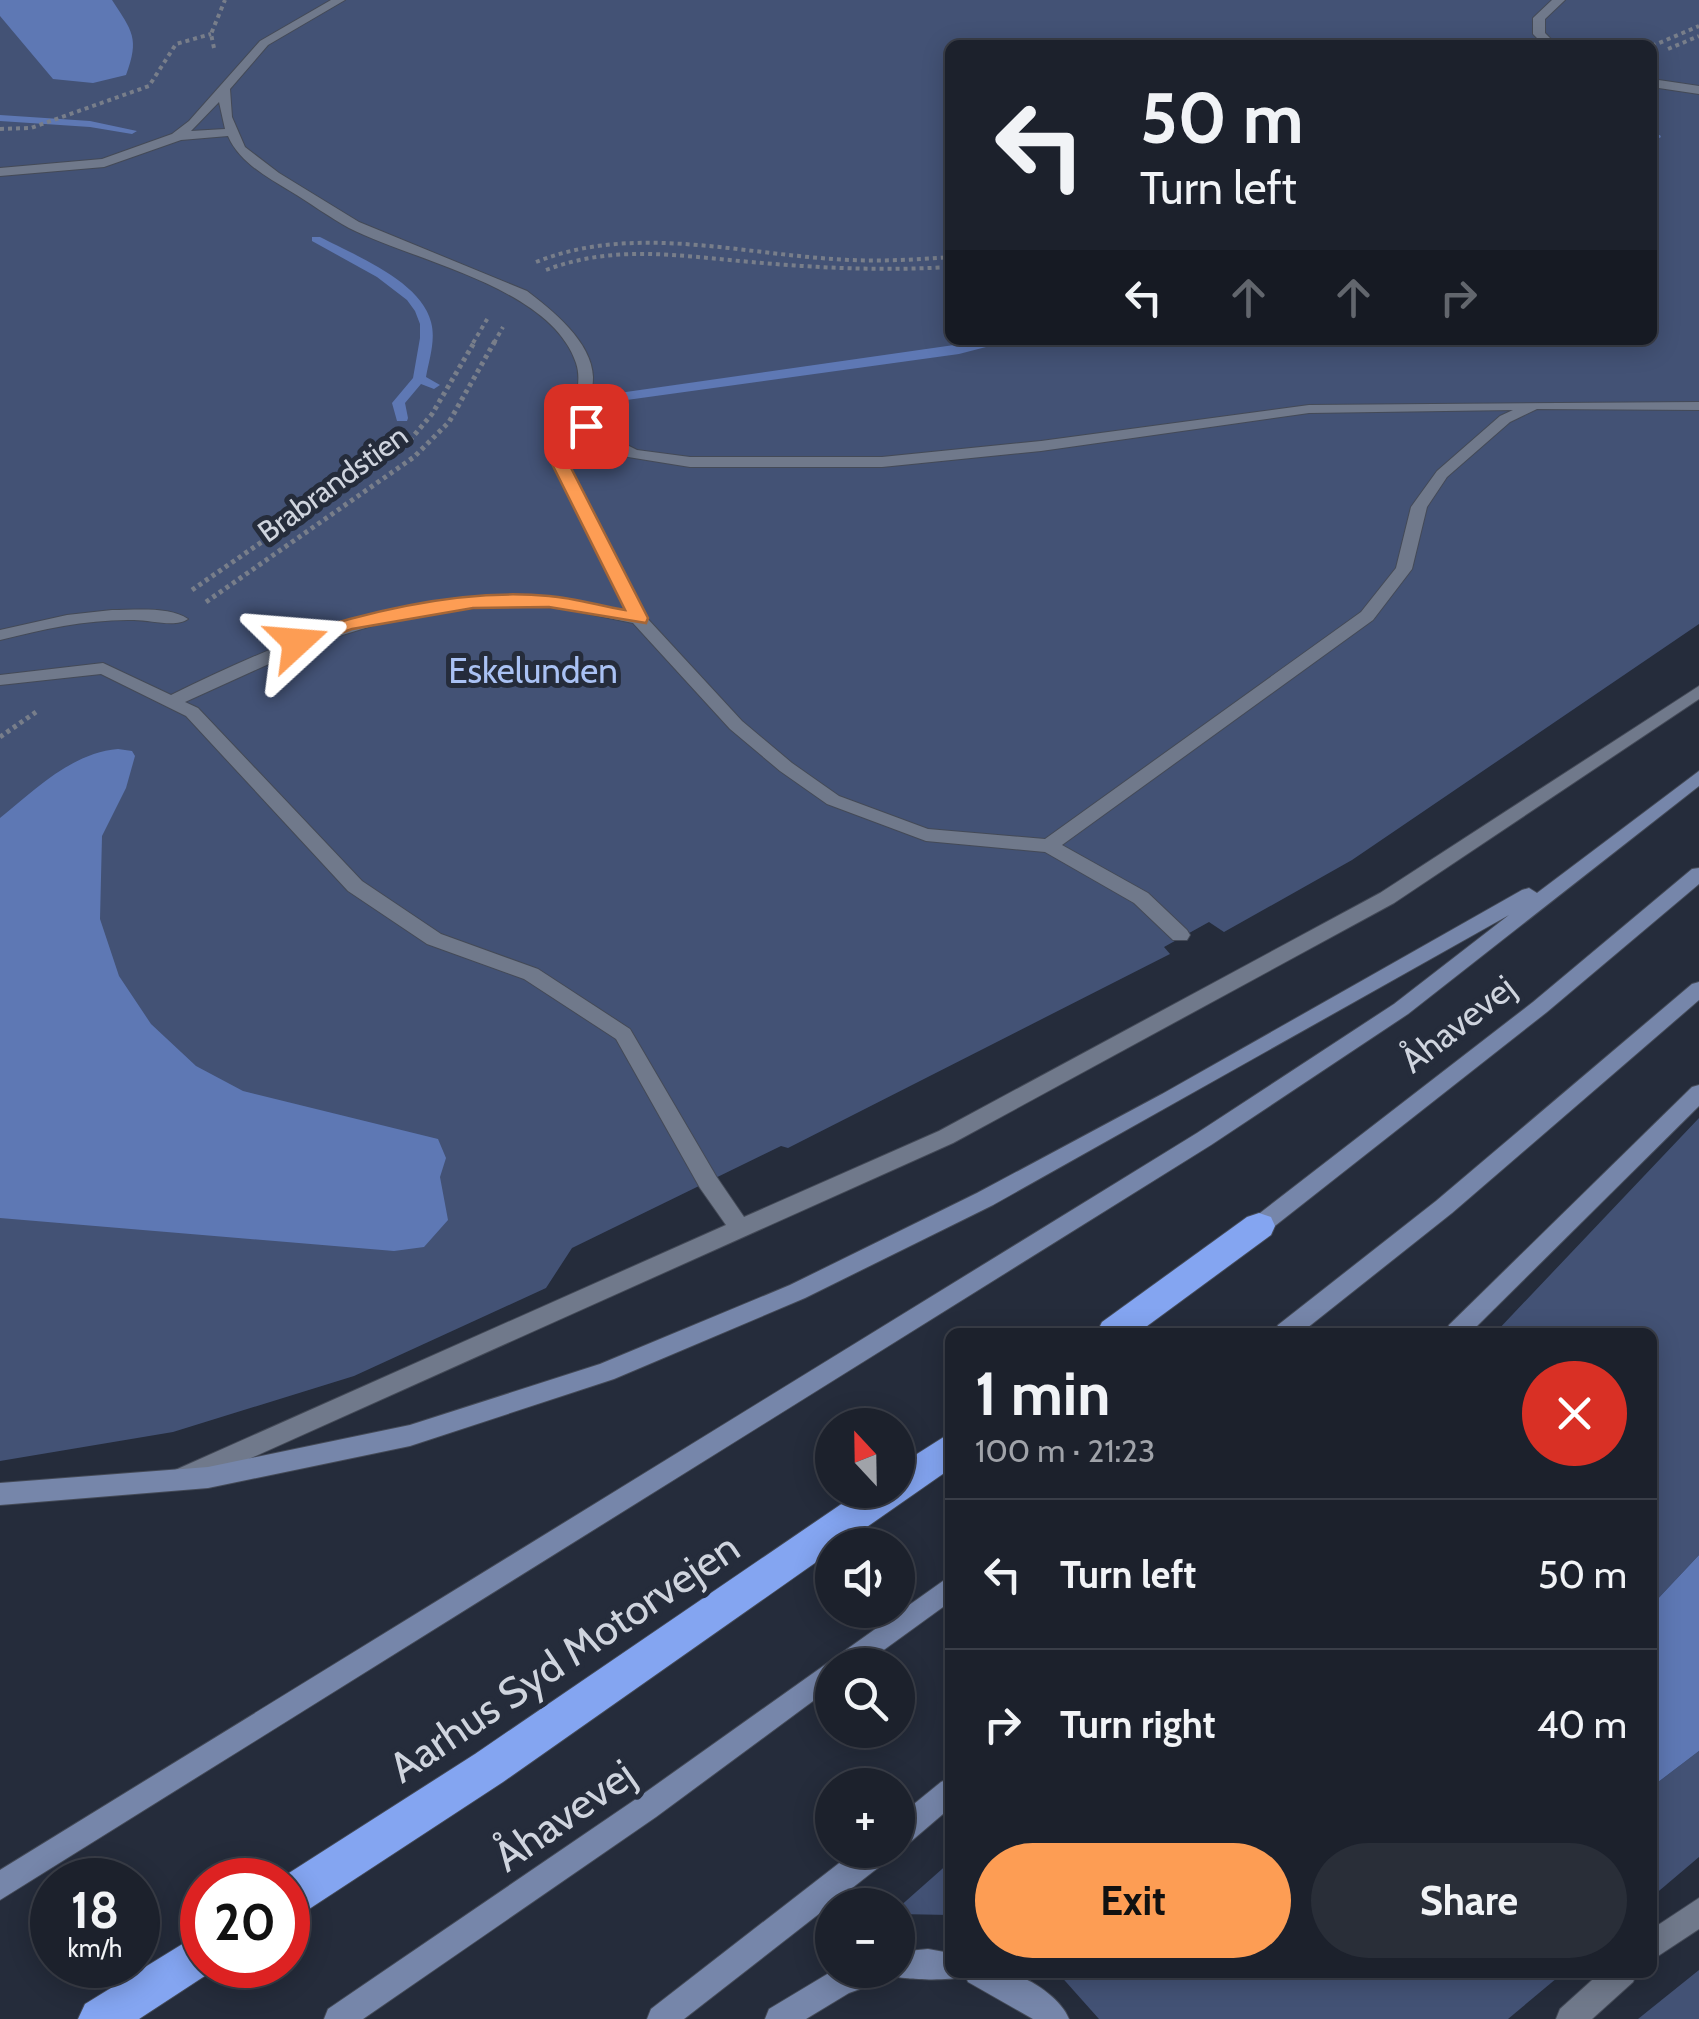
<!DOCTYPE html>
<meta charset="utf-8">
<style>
:root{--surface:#1c212c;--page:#292e38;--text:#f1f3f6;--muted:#a0a3a9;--line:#3a3e48;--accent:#fd9d54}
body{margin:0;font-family:Cabin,sans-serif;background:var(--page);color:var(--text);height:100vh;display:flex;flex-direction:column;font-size:38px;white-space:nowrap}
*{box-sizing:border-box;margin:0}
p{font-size:32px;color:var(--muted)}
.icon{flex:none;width:55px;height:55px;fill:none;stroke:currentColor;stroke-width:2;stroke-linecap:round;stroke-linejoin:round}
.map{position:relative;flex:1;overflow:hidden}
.panel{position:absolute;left:945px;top:1328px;width:712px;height:650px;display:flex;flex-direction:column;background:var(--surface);border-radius:15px;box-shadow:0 5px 25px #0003,0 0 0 2px var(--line)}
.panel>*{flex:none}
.guide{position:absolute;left:945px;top:40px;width:712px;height:305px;border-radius:15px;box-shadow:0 5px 25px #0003,0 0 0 2px var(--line);background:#1c212c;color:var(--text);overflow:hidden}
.needle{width:65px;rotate:338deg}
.tools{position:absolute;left:815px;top:1408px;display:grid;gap:20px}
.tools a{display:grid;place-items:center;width:100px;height:100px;border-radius:50%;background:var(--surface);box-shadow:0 5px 25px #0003,0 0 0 2px var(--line);font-size:50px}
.speed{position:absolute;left:30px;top:1858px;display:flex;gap:20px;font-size:50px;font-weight:700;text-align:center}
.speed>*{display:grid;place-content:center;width:130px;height:130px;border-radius:50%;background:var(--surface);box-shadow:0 5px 25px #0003,0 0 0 2px var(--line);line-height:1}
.speed small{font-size:25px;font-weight:400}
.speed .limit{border:15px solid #d22;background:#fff;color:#111}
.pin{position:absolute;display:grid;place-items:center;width:85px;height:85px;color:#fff;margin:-42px;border-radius:20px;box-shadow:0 5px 15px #0006}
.me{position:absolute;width:110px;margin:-55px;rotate:71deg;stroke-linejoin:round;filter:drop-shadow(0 0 8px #0008)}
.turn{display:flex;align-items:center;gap:35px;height:210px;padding:0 30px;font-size:45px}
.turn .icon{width:130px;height:130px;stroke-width:2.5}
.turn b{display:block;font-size:70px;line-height:85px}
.lanes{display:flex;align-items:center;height:95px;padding:0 30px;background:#0003;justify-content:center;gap:50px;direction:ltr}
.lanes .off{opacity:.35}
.round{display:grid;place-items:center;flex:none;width:105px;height:105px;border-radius:52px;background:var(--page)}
.summary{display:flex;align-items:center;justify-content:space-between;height:170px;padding:0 30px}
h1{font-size:60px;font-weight:700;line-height:75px}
.cta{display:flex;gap:20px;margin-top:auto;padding:20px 30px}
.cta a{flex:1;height:115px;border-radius:60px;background:var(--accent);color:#111;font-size:40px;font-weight:700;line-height:115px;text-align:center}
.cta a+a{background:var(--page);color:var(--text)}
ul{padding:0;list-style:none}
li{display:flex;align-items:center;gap:30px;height:150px;padding:0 30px;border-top:2px solid var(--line)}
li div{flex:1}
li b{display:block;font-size:38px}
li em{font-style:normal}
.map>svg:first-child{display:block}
.green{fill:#435275;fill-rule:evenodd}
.water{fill:#5e78b4}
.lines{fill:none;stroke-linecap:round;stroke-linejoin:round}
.stream{fill:#5e78b4;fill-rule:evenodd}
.lane-casing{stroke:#444a57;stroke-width:2}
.street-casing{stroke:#444a57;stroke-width:2}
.secondary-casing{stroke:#444a57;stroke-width:2}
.highway-casing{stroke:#444a57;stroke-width:2}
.path-far1{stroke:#787e8a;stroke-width:4;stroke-dasharray:4 4;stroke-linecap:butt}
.path{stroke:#787e8a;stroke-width:5;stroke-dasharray:4 4;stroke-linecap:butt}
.lane{fill:#70798b;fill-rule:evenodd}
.street{fill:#70798b;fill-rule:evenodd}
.secondary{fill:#7686aa;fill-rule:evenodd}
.highway{fill:#84a5f1;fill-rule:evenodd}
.route{fill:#fd9d54;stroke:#a46637;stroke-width:2.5}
.labels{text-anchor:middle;stroke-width:10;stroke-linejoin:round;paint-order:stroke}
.far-street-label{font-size:30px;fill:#cfd4de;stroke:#252c3b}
.park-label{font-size:35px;fill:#aac2f4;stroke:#252c3b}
.street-label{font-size:35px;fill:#cfd4de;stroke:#252c3b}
.near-street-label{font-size:42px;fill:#cfd4de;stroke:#252c3b}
</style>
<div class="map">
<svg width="1699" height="2019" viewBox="0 0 1699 2019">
<rect width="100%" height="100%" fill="#252c3b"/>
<!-- green -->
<g class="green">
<path d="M0 0H1699V624L1352 860 1224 932 1209 922 1164 947 1170 954 788 1148 781 1146 572 1248 546 1288 354 1376 173 1432 0 1461ZM950 45H1652V340H950Z"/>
<polygon points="1699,1118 1699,1555 1653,1604 1652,1332 1496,1332"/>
<polygon points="1699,1751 1699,1857 1653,1896 1653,1786"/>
<polygon points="950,1862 950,1915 898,1914 898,1908"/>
<polygon points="1699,1970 1699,2019 1638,2019"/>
<polygon points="1058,1973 1563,1973 1508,2019 1099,2019"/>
</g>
<!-- water -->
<g class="water">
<path d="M0 0H112C132 31 140 38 126 75L93 83 53 79 0 16Z"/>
<path d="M118 749 132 751 135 756 126 788 102 836 100 919 119 976 151 1024 196 1066 243 1091 438 1139 446 1158 440 1177 448 1220 424 1247 394 1251 0 1218V818C35 790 71 753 118 749Z"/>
<polygon points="1699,1555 1699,1751 1653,1786 1653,1604"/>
</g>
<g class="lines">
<!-- stream -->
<g class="stream">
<polygon points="0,115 90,121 137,131 132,134 90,127 0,121"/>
<polygon points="1652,135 1660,135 1661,137 1652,142"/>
<path d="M312 237H320C354 255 421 281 431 322 436 340 429 360 426 377L440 385 434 389 421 384 405 403 408 418 407 421H397L392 403 413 378 420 338V324L415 311 407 300 377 277 312 241Z"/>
<polygon points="989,340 1013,340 959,354 605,403 599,399 605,395"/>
</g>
<!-- lane casing -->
<g class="lane-casing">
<g id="lane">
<path d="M331 0H345L268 45 230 89 232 117 245 147 279 173 359 222 527 291C552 310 592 342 593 377 593 390 589 403 587 416L597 430 637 450 690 457H882L1041 441 1309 405 1699 402V410L1537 409 1510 422 1447 477 1427 507 1412 569 1373 620 1062 845 1148 893 1187 930 1190 935 1187 940H1173L1134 903 1045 852 926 841 827 804 780 771 730 729 633 623 560 608 499 605 401 617 313 644 185 702 198 708 362 881 441 934 538 969 630 1029 716 1176 744 1217 939 1131 1380 893 1699 686V699L1394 903 953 1143 191 1485 182 1489 173 1485 170 1478 173 1471 726 1225 700 1188 616 1039 524 979 427 944 348 891 186 716 101 674 0 685V675L103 663 171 695C290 636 417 585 552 597 577 600 602 606 627 611L552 464 562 443 583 432 573 416C575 399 582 380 576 363 551 287 414 261 349 228 329 217 310 203 290 191 267 177 239 162 228 136L181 140 104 167 0 176V168L102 159 172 134 189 121 260 41ZM219 102 225 129 191 131ZM1513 410 1500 416 1437 471 1411 507 1396 568 1361 612 1045 839 928 829 839 796 792 763 742 721 646 617 568 464 574 449 592 439 628 457 690 467H882L1041 451 1309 413Z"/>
<polygon points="1552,0 1565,0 1545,19 1545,33 1557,45 1544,45 1533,34 1533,18"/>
<polygon points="1652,79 1699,86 1699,94 1652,87"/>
<path d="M112 610C135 610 170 606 188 619 176 628 151 620 134 620 89 619 44 629 0 640V630L67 615Z"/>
</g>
</g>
<!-- street casing -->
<g class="street-casing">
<g id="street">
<polygon points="1699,1898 1699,1929 1652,1960 1652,1929"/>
<polygon points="1601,1972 1637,1972 1633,1982 1592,2019 1556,2019 1560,2009"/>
</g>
</g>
<!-- secondary casing -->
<g class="secondary-casing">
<g id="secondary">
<polygon points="1699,771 1699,786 1408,1014 1211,1145 0,1900 0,1870 1197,1133 1394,1004 1509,915 993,1205 805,1298 614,1379 410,1446 208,1488 0,1505 0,1483 208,1467 410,1425 600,1364 790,1285 977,1193 1162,1094 1522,890 1529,888 1537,893"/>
<polygon points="1699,868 1699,884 1547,1012 1267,1232 1259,1235 1251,1232 1248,1226 1251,1220 1533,1002 1692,869"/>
<polygon points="1699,982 1699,1000 1452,1213 1302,1332 1275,1332 1278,1325 1436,1201 1692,984"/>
<polygon points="1699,1085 1699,1106 1471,1332 1446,1332 1449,1325 1692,1087"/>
<polygon points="950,1576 950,1602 863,1665 832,1665 832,1687 656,1817 363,2019 324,2019 328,2009 636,1799"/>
<polygon points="950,1778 950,1808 908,1844 898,1847 898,1817 941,1782"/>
<polygon points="856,1850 892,1850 888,1860 684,2019 647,2019 651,2009"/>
<path d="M928 1949 950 1953V1972H962L960 1977C949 1981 897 1980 887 1974L885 1980 849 1993 806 2019H765L769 2009 834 1970H898V1952Z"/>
<path d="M964 1972C977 1972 992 1971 1005 1972 1028 1976 1061 1998 1069 2019H1033L968 1982Z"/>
</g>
</g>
<!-- highway casing -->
<g class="highway-casing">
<g id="highway">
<polygon points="1259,1213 1271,1217 1275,1226 1271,1235 1139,1332 1097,1332 1102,1322 1247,1217"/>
<polygon points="950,1433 950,1469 841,1545 832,1545 832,1551 503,1782 303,1913 288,1919 288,1880 278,1880 475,1754 862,1490 898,1490 898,1466"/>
<polygon points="202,1932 202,1965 218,1965 217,1968 139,2019 78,2019 85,2004"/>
</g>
</g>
<!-- path-far1 -->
<g class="path-far1">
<polyline points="1652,46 1699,26"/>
<polyline points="214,48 211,34 225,0"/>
<polyline points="1668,49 1699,36"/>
<polyline points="0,129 31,128 149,86 176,44 211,34"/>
<path d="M536 262C631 224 736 253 834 259 873 262 912 260 950 257"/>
<path d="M546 270C614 244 680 256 751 262 817 268 883 271 950 267"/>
<polyline points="473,343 489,316"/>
<polyline points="494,343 503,327"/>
</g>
<!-- path -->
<g class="path">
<polyline points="192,590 411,439 432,414 475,341"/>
<polyline points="206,602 414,457 449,422 495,341"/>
<polyline points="0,737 36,712"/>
</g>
<!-- lane -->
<use href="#lane" class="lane"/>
<!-- street -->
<use href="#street" class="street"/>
<!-- secondary -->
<use href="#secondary" class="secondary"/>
<!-- highway -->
<use href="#highway" class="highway"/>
</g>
<!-- route -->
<path class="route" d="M586 421 600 433 574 449 569 464 648 618 646 623 549 607 473 608 352 629 304 646H290V637C371 610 464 588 549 596 575 598 600 606 625 610L552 464 561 443 582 431 578 426Z"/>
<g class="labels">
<!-- far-street labels -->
<g class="far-street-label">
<text transform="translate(333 484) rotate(-36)" y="10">Brabrandstien</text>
</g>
<!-- park labels -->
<g class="park-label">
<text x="533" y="683">Eskelunden</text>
</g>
<!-- street labels -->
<g class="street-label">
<text transform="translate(1458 1024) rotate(-38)" y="12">Åhavevej</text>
</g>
<!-- near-street labels -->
<g class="near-street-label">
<text transform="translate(564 1657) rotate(-34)" y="15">Aarhus Syd Motorvejen</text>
<text transform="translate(564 1815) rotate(-35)" y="15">Åhavevej</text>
</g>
</g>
</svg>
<div class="tools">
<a><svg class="needle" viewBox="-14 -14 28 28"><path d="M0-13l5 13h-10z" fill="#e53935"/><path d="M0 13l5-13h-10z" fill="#a0a3a9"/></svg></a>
<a><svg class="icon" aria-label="sound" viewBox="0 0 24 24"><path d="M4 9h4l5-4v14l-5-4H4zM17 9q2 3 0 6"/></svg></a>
<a><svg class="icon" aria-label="search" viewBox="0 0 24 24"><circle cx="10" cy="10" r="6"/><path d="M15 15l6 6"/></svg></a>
<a>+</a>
<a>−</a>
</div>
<div class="speed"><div>18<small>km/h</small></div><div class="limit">20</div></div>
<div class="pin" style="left:586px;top:426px;background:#d93025"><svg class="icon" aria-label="arrive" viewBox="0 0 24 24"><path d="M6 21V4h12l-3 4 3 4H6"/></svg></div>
<svg class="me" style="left:297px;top:642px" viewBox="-20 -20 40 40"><path d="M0-17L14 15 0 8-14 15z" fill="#fd9d54" stroke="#fff" stroke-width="4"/></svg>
<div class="guide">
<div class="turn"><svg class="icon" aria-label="left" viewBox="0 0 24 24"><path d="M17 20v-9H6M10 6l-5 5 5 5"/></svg><div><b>50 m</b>Turn left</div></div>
<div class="lanes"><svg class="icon" aria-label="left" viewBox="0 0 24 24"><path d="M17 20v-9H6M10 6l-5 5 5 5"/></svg><svg class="icon off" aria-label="ahead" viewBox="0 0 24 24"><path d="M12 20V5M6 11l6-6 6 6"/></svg><svg class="icon off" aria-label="ahead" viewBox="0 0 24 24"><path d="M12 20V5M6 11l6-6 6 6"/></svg><svg class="icon off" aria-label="right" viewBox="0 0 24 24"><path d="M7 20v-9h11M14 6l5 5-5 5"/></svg></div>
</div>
<section class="panel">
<div class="summary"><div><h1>1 min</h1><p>100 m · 21:23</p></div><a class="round" style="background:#d93025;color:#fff"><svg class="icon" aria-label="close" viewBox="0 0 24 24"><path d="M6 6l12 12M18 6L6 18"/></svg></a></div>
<ul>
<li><svg class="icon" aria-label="left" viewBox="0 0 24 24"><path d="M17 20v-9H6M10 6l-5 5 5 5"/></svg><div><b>Turn left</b></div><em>50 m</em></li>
<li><svg class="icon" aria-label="right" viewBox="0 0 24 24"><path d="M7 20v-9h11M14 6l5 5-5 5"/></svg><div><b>Turn right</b></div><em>40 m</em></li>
</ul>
<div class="cta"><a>Exit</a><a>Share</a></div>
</section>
</div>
